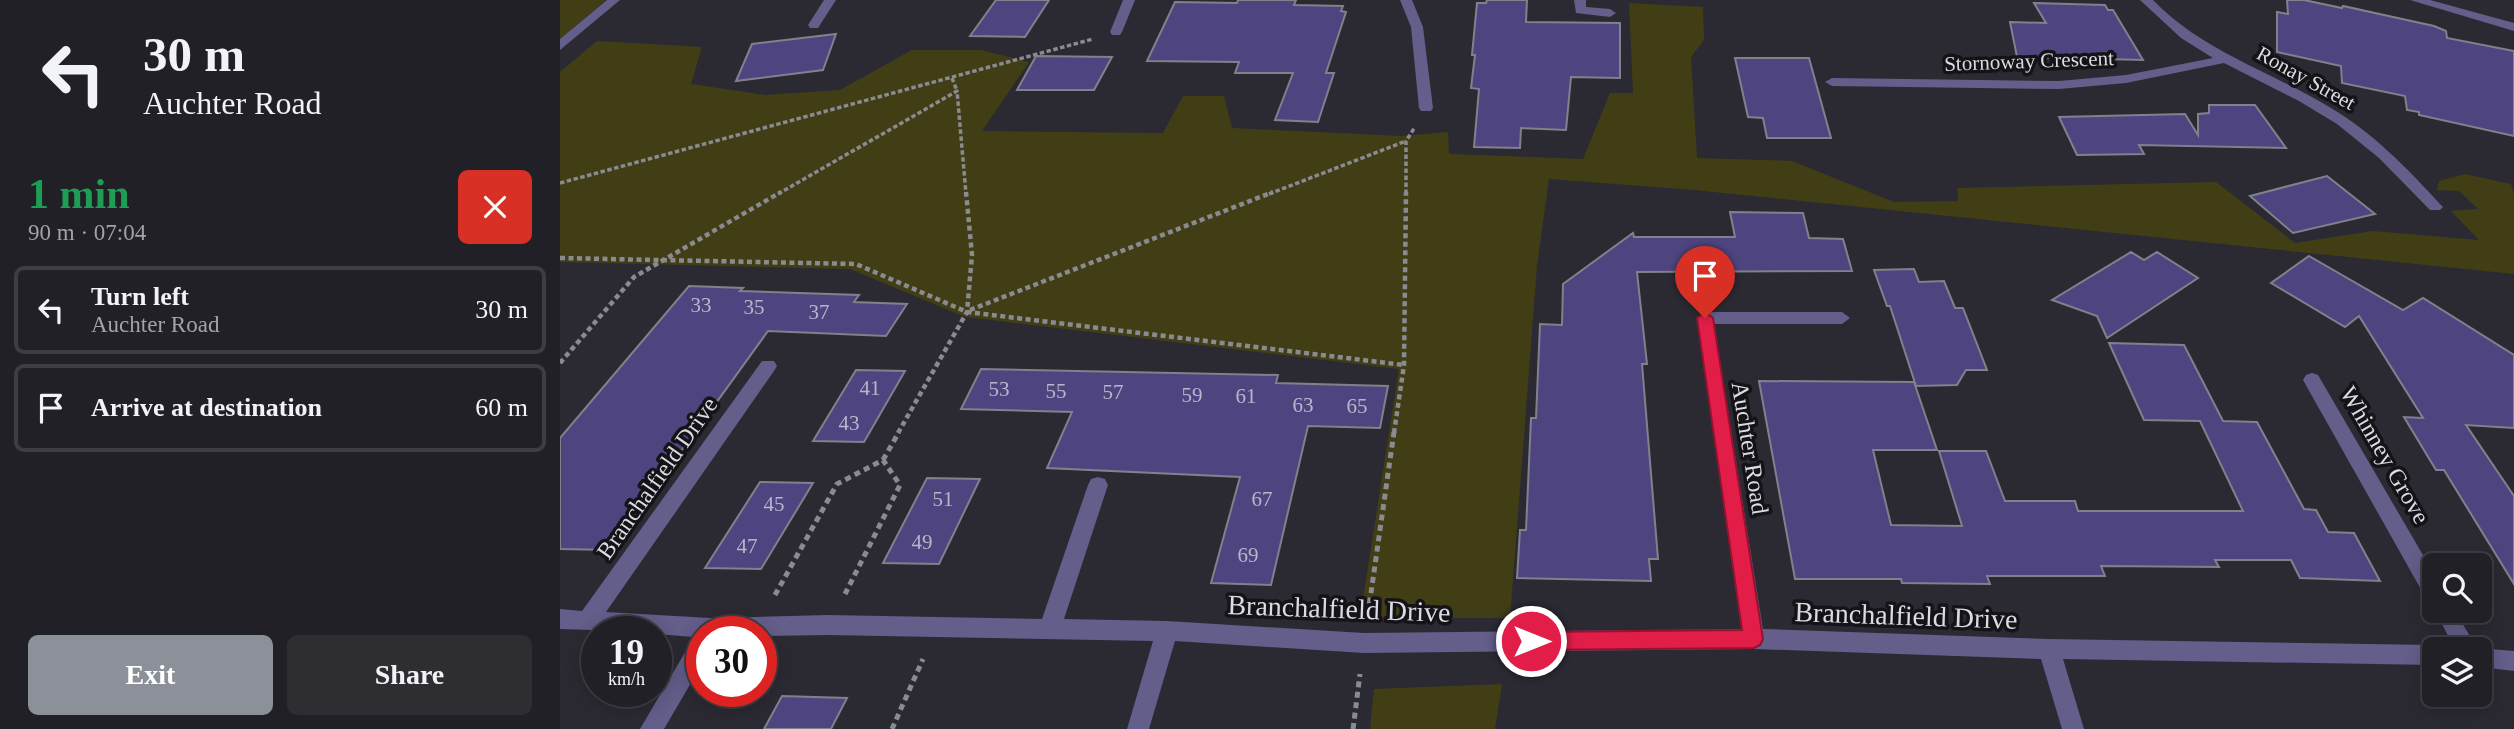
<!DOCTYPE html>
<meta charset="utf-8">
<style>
:root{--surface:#202026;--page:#2d2d32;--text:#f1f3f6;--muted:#a2a3a7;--line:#3d3e43;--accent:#8c9099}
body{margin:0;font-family:Georgia,serif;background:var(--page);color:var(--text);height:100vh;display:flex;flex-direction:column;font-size:26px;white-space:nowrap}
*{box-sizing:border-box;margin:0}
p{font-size:23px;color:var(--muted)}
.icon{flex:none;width:38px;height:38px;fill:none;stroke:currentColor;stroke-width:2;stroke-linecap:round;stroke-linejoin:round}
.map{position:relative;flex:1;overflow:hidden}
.panel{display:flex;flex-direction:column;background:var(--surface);width:560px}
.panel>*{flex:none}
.top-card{background:#202026;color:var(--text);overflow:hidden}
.controls{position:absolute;left:1862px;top:553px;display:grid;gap:14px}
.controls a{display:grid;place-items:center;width:70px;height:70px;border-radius:10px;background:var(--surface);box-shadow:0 4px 18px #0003,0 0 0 2px var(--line);font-size:35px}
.speed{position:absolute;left:21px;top:616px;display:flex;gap:14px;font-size:35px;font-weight:700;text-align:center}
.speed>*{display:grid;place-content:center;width:91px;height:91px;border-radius:50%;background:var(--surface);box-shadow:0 4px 18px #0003,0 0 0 2px var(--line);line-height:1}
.speed small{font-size:18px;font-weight:400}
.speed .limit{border:10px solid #d22;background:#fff;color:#111}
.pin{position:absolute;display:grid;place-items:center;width:60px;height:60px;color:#fff;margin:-72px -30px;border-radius:50% 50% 50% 0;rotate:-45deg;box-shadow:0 0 7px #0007}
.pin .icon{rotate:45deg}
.me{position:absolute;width:77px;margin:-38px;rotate:90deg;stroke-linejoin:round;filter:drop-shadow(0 0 5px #0008)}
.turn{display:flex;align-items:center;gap:24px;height:147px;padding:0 28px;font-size:32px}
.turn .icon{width:91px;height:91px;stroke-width:2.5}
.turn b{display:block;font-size:49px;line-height:60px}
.round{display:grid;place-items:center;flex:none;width:74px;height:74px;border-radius:10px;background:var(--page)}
.overview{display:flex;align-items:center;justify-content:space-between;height:119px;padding:0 28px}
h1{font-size:42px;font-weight:600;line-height:52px;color:#1e9e55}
.button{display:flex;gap:14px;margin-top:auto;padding:14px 28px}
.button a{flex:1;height:80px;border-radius:10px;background:var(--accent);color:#fff;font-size:28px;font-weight:600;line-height:80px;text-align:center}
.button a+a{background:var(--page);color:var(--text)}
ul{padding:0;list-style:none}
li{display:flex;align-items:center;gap:21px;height:88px;margin:0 14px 10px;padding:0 14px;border:4px solid var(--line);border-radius:10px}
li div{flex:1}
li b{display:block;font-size:26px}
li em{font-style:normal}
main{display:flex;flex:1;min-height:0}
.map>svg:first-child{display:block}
.green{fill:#413e15}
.building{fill:#4e4580;stroke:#81808b;stroke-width:2}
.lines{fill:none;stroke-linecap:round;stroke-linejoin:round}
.path-far2{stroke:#8a8a91;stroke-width:3.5;stroke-dasharray:4.5 2.5;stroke-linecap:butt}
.path-far1{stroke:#8a8a91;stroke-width:4.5;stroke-dasharray:5 3.5;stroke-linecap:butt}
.path{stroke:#8a8a91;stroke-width:5;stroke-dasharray:6 4.5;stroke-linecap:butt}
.minor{fill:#635e8a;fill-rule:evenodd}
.route{fill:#e11d48;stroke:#92132f;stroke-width:2}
.labels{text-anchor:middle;stroke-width:7;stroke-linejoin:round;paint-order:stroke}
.far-street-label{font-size:21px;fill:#dbdbe1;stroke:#141418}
.number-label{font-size:21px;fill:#b8b6c9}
.street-label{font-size:24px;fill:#dbdbe1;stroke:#141418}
.near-street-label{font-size:28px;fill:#dbdbe1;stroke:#141418}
</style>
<main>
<section class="panel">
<div class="top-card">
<div class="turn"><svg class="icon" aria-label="left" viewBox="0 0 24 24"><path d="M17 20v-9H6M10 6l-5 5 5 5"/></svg><div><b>30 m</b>Auchter Road</div></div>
</div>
<div class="overview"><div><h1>1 min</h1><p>90 m · 07:04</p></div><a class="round" style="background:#d93025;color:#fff"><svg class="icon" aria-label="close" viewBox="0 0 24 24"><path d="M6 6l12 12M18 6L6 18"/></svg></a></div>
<ul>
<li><svg class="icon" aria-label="left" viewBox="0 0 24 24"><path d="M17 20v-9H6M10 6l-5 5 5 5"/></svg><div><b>Turn left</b><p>Auchter Road</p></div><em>30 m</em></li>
<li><svg class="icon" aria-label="arrive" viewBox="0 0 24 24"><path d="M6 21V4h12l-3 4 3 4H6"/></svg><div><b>Arrive at destination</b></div><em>60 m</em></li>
</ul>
<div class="button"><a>Exit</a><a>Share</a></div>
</section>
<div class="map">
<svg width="1954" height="729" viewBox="0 0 1954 729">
<rect width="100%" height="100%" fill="#2b2a33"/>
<!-- green -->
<g class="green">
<polygon points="0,0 46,0 0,39"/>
<polygon points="1069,3 1143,7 1144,40 1131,57 1137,158 1232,161 1334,202 1398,201 1397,188 1656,182 1735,243 1813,231 1919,240 1891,211 1918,209 1899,191 1877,190 1879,181 1905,174 1951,184 1954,194 1954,274 1134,190 989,179 977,266 950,618 800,618 839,369 405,317 290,269 0,262 0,72 37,41 142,47 131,84 205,95 280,90 352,50 421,50 469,62 422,131 603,133 623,96 664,96 672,128 841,136 888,132 889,154 1023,159 1050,93 1073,93"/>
<polygon points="942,684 935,729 810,729 814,689"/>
</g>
<!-- building -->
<g class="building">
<polygon points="436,0 489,0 465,37 410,36"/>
<polygon points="678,0 736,0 734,5 783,6 781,11 786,12 766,73 774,73 758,122 715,120 733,73 675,73 679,62 587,61 615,2 677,3"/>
<polygon points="927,0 967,0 966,22 1060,23 1060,78 1011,77 1006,130 961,128 960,148 914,147 919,89 911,88 915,55 912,55 917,3 926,3"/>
<polygon points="1727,0 1744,0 1782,8 1783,6 1874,26 1886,31 1887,38 1954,51 1954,136 1859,115 1859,112 1847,110 1845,96 1782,83 1781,66 1717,52 1717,12 1728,14"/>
<polygon points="1474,3 1545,5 1548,10 1553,10 1583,60 1457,57 1450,22 1486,23"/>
<polygon points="276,34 263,70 176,81 192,44"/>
<polygon points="476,56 552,57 534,90 457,90"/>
<polygon points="1175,58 1249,58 1271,138 1207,138 1203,118 1188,117"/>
<polygon points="1649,105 1695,105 1726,148 1579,145 1584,154 1517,155 1499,117 1625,114 1638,135 1638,114 1649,113"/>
<polygon points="1767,176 1815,214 1733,233 1690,196"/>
<polygon points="1170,212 1243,213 1249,238 1283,239 1292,271 1077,272 1087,364 1082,364 1098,559 1089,559 1091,581 957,578 960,530 966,530 971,418 976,418 980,324 1002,325 1003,284 1073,233 1074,237 1175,237"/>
<polygon points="1571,252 1584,260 1597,252 1638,278 1547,338 1537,316 1492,300"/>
<polygon points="1749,256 1843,310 1863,298 1954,355 1954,428 1906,425 1954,496 1954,584 1884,470 1876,470 1844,417 1863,418 1799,316 1785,327 1711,283"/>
<polygon points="1354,269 1359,282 1384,281 1395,308 1403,308 1427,370 1406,370 1397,385 1356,386 1330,306 1327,306 1314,270"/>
<polygon points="129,286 183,288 180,291 299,295 294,302 347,304 326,336 208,331 50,550 0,549 0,438"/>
<polygon points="1549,343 1624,345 1663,421 1697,422 1744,509 1756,510 1768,532 1794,533 1820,581 1740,578 1731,560 1655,560 1659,567 1541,566 1545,576 1427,576 1430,584 1342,583 1341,579 1235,579 1199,381 1354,382 1377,450 1313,450 1331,525 1402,526 1379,451 1426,451 1445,501 1515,501 1518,511 1683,511 1640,421 1584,420"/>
<polygon points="421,369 718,375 716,383 828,386 820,428 748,426 711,585 651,583 680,477 487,468 512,412 401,409"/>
<polygon points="296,370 345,371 304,442 253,441"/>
<polygon points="367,478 420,479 379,564 323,563"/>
<polygon points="200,482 253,483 201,569 145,568"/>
<polygon points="222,696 287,698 271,729 204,729"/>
</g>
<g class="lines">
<!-- path-far2 -->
<g class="path-far2">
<polyline points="392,78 397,91"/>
<polyline points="0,183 533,39"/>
<polyline points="218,194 397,91 406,194"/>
<polyline points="709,194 846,141"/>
<polyline points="846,194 846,141 855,127"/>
</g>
<!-- path-far1 -->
<g class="path-far1">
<polyline points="0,258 296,264 407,312 844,365"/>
<polyline points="410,310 713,192"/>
<polyline points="0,363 74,277 221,192"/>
<polyline points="338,433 407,312 412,255 406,192"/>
<polyline points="834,433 844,365 846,192"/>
</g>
<!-- path -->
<g class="path">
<polyline points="323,460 339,432"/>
<polyline points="215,595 277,484 323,460 340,485 285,594"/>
<polyline points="808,614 834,432"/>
<polyline points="332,729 363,659"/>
<polyline points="793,729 800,674"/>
</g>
<!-- minor -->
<g class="minor">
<polygon points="47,0 60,0 0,50 0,39"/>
<polygon points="264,0 276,0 258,28 250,28 248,25"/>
<polygon points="563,0 575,0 562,32 560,35 552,35 550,32"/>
<polygon points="840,0 852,0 863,27 873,108 871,111 861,111 859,108 851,27"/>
<polygon points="1014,0 1026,0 1026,7 1050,9 1056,13 1050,17 1016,13"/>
<path d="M1580 0H1593C1643 52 1711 71 1771 108 1813 133 1847 168 1880 204L1883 207 1880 210H1870L1819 158 1777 124 1739 101 1664 63 1566 83 1499 89 1272 86 1265 82 1272 78 1499 81 1566 75 1653 58 1621 38Z"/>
<polygon points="1850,0 1870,0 1954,23 1954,31"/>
<polygon points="1145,312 1282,312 1290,318 1282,324 1154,324 1203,629 1489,639 1874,645 1882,649 1874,649 1874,665 1503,659 1524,729 1502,729 1481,659 1194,649 804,653 615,641 589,729 567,729 593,641 268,635 201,636 201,632 142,632 142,664 104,729 80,729 134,637 96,634 96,632 0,629 0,609 22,611 202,361 214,361 217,366 214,371 46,612 150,618 268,615 482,619 528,485 531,479 538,477 545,479 548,485 504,619 607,621 804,633 1182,629 1137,318"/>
<polygon points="1752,373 1758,375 1874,574 1874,602 1867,600 1743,380 1746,375"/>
<polygon points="1874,609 1895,611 1917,648 1954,651 1954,671 1920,667 1920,649 1895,649"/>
</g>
</g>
<!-- route -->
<polygon class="route" points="1145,312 1153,318 1203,639 1200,645 1194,648 971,650 964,648 961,641 964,635 971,632 1182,630 1137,318"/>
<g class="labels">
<!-- far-street labels -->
<g class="far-street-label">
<text transform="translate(1469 61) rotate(-2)" y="7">Stornoway Crescent</text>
<text transform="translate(1746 78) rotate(29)" y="7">Ronay Street</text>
</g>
<!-- number labels -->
<g class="number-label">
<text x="141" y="312">33</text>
<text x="194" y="314">35</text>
<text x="259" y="319">37</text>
<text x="310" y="395">41</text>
<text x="439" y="396">53</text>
<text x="496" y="398">55</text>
<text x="553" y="399">57</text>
<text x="632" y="402">59</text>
<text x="686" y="403">61</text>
<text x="743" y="412">63</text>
<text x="797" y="413">65</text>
<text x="289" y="430">43</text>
<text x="383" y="506">51</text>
<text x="702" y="506">67</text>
<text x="214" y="511">45</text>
<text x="362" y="549">49</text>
<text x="187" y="553">47</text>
<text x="688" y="562">69</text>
</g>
<!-- street labels -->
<g class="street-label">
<text transform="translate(1190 448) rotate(81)" y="8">Auchter Road</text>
<text transform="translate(1825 455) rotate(60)" y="8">Whinney Grove</text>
<text transform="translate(97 478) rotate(-55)" y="8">Branchalfield Drive</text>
</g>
<!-- near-street labels -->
<g class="near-street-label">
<text transform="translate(779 608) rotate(2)" y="10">Branchalfield Drive</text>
<text transform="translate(1346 615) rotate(2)" y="10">Branchalfield Drive</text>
</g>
</g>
</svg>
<div class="controls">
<a><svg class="icon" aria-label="search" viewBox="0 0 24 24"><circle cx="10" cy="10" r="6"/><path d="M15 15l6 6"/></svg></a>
<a><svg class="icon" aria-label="layers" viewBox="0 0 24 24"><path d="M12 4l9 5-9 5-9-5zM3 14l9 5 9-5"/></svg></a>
</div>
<div class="speed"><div>19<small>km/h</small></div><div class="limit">30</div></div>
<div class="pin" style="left:1145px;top:318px;background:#d93025"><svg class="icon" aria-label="arrive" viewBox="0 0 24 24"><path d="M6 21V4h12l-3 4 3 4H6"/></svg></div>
<svg class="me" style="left:971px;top:641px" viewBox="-20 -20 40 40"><circle r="17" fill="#e11d48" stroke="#fff" stroke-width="3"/><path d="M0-11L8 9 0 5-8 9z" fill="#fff"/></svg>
</div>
</main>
